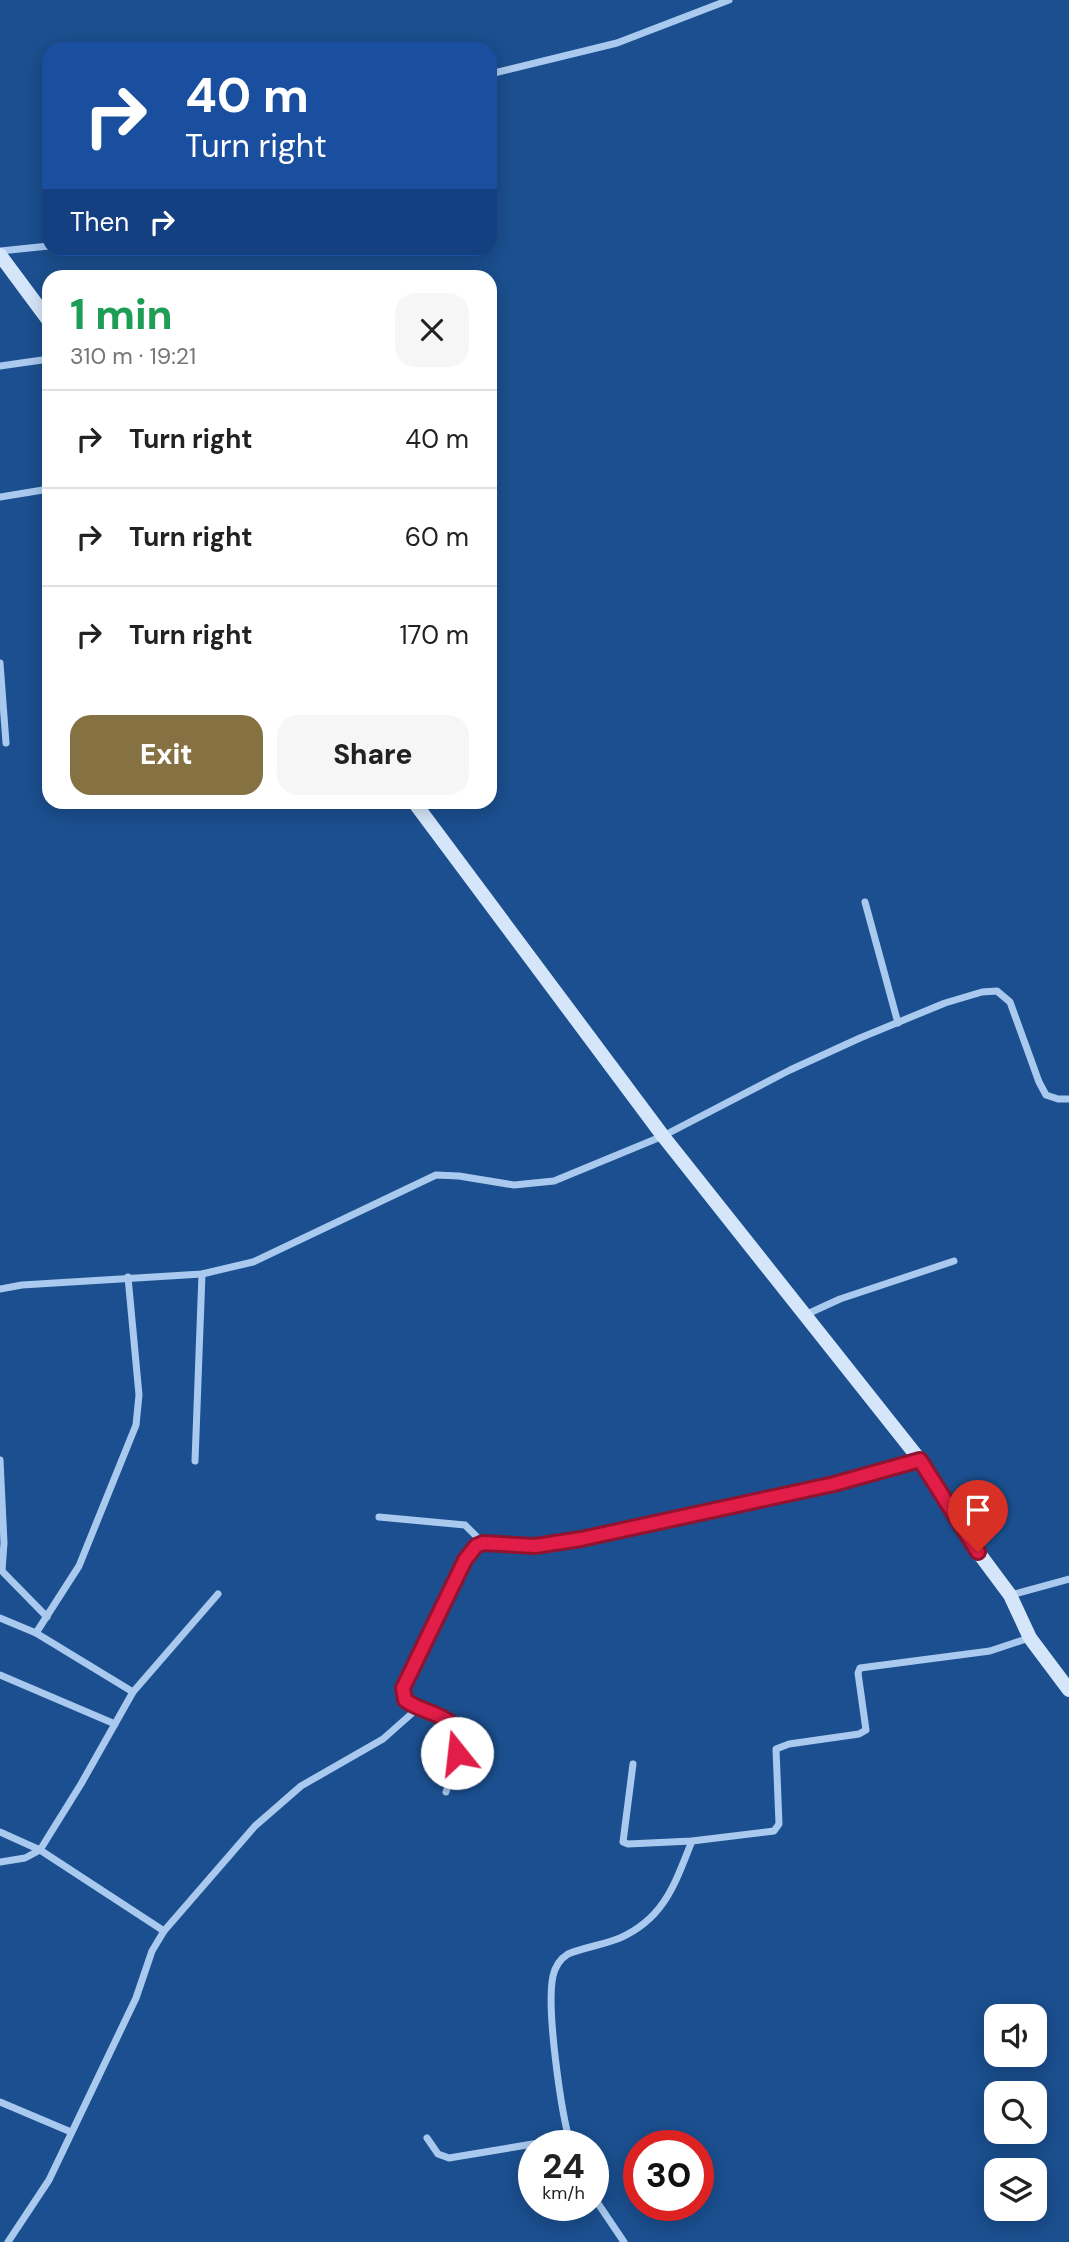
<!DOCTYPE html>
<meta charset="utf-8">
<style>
:root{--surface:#fff;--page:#f6f6f6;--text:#222;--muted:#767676;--line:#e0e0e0;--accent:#857141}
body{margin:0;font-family:"DM Sans",sans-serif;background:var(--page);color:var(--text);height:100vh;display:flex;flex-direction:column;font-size:26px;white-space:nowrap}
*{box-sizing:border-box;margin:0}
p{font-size:23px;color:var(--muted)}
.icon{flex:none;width:38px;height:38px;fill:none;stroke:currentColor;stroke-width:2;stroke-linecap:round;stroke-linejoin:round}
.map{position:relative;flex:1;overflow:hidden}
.side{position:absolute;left:42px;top:270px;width:455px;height:539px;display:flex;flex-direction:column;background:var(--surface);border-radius:21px;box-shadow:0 4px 18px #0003}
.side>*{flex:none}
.top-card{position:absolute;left:42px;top:42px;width:455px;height:214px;border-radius:21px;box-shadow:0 4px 18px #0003;background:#1a4fa0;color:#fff;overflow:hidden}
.fabs{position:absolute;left:984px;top:2004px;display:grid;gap:14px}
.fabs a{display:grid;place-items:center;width:63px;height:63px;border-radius:14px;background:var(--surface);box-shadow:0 4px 18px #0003;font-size:35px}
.speed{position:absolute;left:518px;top:2130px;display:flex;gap:14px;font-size:35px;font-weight:700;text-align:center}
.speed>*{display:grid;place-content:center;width:91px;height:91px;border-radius:50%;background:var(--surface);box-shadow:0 4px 18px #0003;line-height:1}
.speed small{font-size:18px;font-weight:400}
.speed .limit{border:10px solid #d22;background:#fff;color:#111}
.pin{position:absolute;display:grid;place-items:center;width:60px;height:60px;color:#fff;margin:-72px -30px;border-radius:50% 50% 50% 0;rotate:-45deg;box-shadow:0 0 7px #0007}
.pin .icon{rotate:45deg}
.me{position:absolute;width:77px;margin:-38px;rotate:344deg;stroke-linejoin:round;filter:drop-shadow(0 0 5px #0008)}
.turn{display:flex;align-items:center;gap:24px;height:147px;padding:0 28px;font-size:32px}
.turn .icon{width:91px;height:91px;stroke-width:2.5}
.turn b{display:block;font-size:49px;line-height:60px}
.then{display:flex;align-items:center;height:66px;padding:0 28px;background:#0003;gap:14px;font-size:26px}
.round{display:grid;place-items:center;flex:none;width:74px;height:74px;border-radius:21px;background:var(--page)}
.head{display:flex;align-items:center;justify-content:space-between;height:119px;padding:0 28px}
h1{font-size:42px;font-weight:800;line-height:52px;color:#1e9e55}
.cta{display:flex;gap:14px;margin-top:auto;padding:14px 28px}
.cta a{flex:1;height:80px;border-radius:21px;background:var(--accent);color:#fff;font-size:28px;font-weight:800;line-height:80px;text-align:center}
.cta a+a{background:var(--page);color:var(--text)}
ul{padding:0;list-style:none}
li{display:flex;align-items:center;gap:21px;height:98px;padding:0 28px;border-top:2px solid var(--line)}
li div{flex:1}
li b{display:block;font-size:26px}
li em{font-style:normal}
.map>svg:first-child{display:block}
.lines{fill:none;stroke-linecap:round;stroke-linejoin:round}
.street{stroke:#a9c9ee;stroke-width:7}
.secondary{stroke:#d6e6fa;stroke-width:14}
.route-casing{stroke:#92132f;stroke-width:18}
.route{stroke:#e11d48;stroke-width:12}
</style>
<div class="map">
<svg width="1069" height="2242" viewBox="0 0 1069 2242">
<rect width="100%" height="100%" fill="#1b4f8f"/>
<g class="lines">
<!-- street -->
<g class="street">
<polyline points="490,74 617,43 729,0"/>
<polyline points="0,251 49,246"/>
<polyline points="0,366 49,359"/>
<polyline points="0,497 49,489"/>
<polyline points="0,663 6,743"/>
<polyline points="865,902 898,1023"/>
<polyline points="0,1289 22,1285 202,1274 253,1262 436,1175 459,1176 514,1185 554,1181 663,1136 790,1070 860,1038 945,1003 982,992 997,991 1010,1002 1039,1082 1046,1095 1058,1099 1069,1099"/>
<polyline points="805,1315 840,1299 954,1261"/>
<polyline points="0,1460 4,1543 2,1570"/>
<polyline points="195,1461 202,1274"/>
<polyline points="379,1517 465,1525 483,1543"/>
<polyline points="0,1569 47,1617"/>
<polyline points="1011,1595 1069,1579"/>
<polyline points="0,1618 36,1633 133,1692"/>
<polyline points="36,1633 79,1566 136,1425 139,1395 128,1277"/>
<polyline points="0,1675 115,1724"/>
<polyline points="633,1764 623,1842 628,1844 692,1841 774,1831 779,1824 776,1749 789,1744 859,1734 866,1730 858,1673 860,1668 990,1651 1029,1638"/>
<path d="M446 1792C452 1773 469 1732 445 1719 432 1711 417 1709 405 1700L403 1688 465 1560 476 1546 483 1543 535 1546 581 1539 834 1484 919 1460"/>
<polyline points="0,1832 40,1850 164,1931"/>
<polyline points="0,1862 25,1858 40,1850 81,1784 133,1692 218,1594"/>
<polyline points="0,2102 71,2132"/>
<polyline points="427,2138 438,2154 449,2158 569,2138"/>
<path d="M571 2146C561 2113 546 2008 553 1976 555 1967 560 1959 568 1954 585 1947 603 1945 620 1938 665 1918 675 1883 692 1841"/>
<polyline points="593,2196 624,2242"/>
<polyline points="8,2242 49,2180 136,1998 152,1951 164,1931 255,1826 301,1786 383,1739 418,1708"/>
</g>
<!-- secondary -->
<g class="secondary">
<polyline points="0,255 49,321"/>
<polyline points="414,802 663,1136 920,1460 978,1552 1010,1595 1030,1638 1069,1690"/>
</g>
</g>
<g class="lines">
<!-- route casing -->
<g class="route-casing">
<path id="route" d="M457 1753 452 1724C439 1712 419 1711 405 1700L403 1688 465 1560 476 1546 483 1543 535 1546 581 1539 834 1484 920 1460 978 1552"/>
</g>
<!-- route -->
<use href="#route" class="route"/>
</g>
</svg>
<div class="fabs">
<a><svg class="icon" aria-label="sound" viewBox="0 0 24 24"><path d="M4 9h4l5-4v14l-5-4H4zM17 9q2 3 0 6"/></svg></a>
<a><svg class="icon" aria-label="search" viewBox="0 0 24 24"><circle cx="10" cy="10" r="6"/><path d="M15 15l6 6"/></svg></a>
<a><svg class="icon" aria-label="layers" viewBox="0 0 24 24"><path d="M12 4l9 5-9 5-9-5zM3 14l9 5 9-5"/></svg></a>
</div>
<div class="speed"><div>24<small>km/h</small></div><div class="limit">30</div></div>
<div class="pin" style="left:978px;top:1552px;background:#d93025"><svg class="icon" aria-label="arrive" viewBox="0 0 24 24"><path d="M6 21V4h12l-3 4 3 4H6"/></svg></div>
<svg class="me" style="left:457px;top:1753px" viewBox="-20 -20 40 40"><circle r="19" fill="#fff"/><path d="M0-13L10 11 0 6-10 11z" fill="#e11d48"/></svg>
<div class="top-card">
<div class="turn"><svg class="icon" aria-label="right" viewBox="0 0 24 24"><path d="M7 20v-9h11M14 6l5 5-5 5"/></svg><div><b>40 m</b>Turn right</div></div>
<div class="then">Then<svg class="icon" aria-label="right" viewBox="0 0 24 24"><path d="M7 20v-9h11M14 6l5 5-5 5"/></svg></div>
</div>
<section class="side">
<div class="head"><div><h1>1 min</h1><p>310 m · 19:21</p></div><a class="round"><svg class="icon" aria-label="close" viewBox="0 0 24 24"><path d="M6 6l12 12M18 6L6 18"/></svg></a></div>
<ul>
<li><svg class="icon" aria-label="right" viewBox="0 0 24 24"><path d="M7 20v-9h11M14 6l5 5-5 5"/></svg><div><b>Turn right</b></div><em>40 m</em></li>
<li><svg class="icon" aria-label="right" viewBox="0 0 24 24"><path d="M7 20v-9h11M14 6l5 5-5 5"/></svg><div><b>Turn right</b></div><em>60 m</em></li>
<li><svg class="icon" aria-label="right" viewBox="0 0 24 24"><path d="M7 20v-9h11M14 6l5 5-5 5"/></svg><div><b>Turn right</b></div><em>170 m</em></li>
</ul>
<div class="cta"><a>Exit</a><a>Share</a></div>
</section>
</div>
